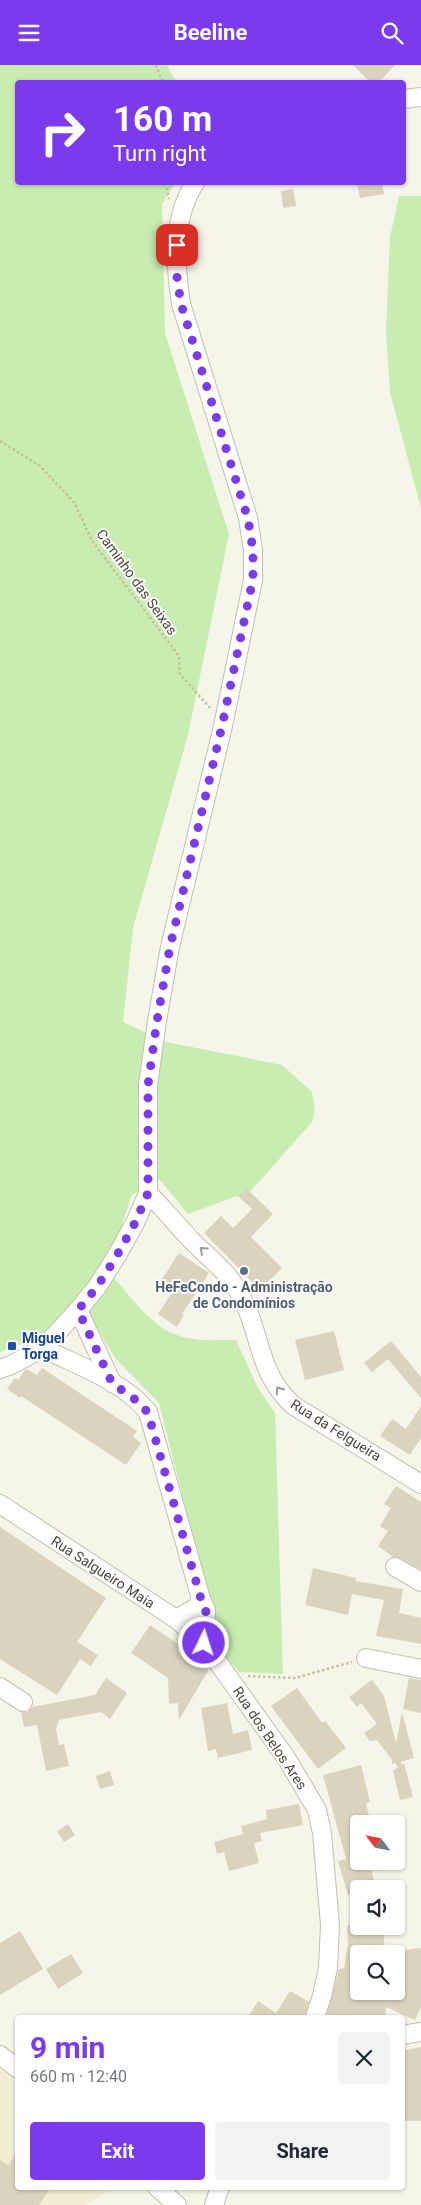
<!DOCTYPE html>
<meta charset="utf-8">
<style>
:root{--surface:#fff;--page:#f2f2f3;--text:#1f2937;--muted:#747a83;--accent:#7c3aed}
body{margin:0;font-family:Roboto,sans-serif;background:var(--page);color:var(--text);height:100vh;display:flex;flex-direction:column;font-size:19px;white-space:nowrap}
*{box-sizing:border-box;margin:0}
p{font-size:16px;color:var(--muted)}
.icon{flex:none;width:28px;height:28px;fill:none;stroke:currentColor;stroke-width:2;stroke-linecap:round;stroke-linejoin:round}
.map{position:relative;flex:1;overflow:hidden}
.sheet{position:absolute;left:15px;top:1950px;width:390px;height:175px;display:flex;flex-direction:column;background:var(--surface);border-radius:5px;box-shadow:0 1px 4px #0004}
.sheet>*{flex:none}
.top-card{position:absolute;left:15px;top:15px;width:391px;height:105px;border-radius:5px;box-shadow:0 1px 4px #0004;background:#7c3aed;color:#fff;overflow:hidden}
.needle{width:32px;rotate:302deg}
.controls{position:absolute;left:350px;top:1750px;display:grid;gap:10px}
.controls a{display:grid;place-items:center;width:55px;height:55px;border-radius:5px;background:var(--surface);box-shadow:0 1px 4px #0004;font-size:25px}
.pin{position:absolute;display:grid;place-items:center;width:42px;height:42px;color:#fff;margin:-21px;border-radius:10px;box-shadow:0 2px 8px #0006}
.me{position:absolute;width:55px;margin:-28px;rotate:4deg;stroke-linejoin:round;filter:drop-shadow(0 0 4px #0008)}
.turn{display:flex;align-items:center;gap:18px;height:105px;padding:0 15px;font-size:22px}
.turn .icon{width:65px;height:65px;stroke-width:2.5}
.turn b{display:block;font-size:35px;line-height:42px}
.round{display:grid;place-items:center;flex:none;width:52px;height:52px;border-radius:5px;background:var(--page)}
.head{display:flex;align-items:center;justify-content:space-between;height:85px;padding:0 15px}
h1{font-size:30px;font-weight:700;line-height:38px;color:var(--accent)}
.cta{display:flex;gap:10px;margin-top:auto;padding:10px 15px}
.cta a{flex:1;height:58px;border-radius:5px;background:var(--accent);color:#fff;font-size:20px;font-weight:700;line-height:58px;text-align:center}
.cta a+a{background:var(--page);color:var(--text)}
header{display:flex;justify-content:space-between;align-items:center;height:65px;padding:0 15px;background:var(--accent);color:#fff;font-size:22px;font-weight:700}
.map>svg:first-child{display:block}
.education{fill:#f1eed3}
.green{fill:#c7eeb0}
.building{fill:#dad4be}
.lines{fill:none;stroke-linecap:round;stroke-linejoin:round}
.minor-casing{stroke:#c3bfac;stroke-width:20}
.path{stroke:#c7bf9b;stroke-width:2.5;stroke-dasharray:2.5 2.5;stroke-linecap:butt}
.minor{stroke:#fff;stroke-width:18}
.oneway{stroke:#9d9a91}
.route{stroke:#7c3aed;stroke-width:9;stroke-dasharray:0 16.2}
.service-dot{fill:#5c6f8a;stroke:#fff;stroke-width:2}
.transit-dot{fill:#1a4fb4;stroke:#fff;stroke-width:2}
.labels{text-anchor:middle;stroke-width:4;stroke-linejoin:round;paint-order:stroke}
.street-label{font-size:14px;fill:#4c4737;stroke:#fff}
.service-label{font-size:14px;font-weight:bold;fill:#4e5e75;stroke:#fff}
.transit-label{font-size:14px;font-weight:bold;fill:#164399;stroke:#fff;text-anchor:start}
</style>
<header><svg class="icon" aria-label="menu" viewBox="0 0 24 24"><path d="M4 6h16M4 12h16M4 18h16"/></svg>Beeline<svg class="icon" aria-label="search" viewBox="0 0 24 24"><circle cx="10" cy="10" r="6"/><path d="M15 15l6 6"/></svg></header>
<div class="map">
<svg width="421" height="2140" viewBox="0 0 421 2140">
<rect width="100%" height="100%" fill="#f6f5ea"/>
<!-- education -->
<polygon class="education" points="0,2004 17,2019 18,2122 112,2122 112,2125 84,2140 0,2140"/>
<!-- green -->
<g class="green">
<path d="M0 0H167L175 15V17L18 18V118H175L162 139 165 268 229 469 188 670 133 863 123 957 166 977 282 1000 312 1027 315 1045 312 1057 251 1126 188 1149 159 1114 132 1130 107 1204C123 1223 150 1260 174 1269 193 1277 215 1275 236 1275L258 1323 275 1348 283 1609 239 1607 222 1589 159 1338 115 1293 94 1258 68 1245 45 1271 0 1287Z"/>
<polygon points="399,131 421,131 421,443 390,327 386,268 390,172"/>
</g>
<!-- building -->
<g class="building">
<polygon points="353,0 395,0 378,18 371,18"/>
<polygon points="357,118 382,118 384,129 360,133"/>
<polygon points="293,124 296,141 283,143 281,126"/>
<polygon points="246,1123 273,1149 251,1172 282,1203 260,1225 204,1168 221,1151 233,1163 252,1144 238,1131"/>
<polygon points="179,1188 209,1208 182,1249 184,1250 177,1262 158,1249 173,1226 160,1217"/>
<polygon points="334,1266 344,1305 305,1315 295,1275"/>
<polygon points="391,1276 421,1312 421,1333 388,1294 372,1307 364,1298"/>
<polygon points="42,1303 137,1366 133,1372 141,1378 126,1400 21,1331 20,1333 7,1324 15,1313 18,1315 26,1304 37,1310"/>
<polygon points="421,1341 421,1373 410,1390 380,1371 392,1354 406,1364"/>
<polygon points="396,1421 421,1437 421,1505 400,1493 393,1492 378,1481 388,1466 380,1461 391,1443 384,1439"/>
<polygon points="0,1462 106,1533 77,1577 98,1590 91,1601 80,1594 57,1630 0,1594"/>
<polygon points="313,1503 356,1513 355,1516 403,1524 399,1548 421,1553 421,1579 376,1571 384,1535 352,1529 348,1550 305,1540"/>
<polygon points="150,1560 181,1581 178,1586 209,1604 179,1655 178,1638 169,1639 168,1613 131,1588"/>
<polygon points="106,1613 127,1628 110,1654 101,1647 59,1655 56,1664 59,1680 64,1679 69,1701 46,1706 37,1660 24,1662 21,1647 27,1647 32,1642 95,1630"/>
<polygon points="409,1613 421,1615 421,1648 403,1644"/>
<polygon points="372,1615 384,1631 396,1678 402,1647 414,1693 401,1697 401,1700 404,1698 413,1732 400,1735 393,1706 398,1702 395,1698 392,1699 392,1695 377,1675 370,1676 364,1668 377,1659 361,1638 357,1642 349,1632"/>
<polygon points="297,1623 322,1658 325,1656 346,1683 318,1704 271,1641"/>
<polygon points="227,1638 233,1669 248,1665 252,1685 218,1693 216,1684 208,1686 201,1643"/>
<polygon points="361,1700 370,1737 366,1738 371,1759 359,1759 359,1796 369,1796 376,1824 359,1824 359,1827 348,1830 338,1796 346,1794 323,1710"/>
<polygon points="110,1706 114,1720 100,1724 96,1711"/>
<polygon points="299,1739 303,1760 260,1768 262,1776 254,1778 259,1798 229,1806 224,1787 217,1789 214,1777 243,1769 241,1761 267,1754 266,1745"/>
<polygon points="68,1759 75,1770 64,1777 57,1767"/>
<polygon points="347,1860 383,1861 385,1889 359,1889 359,1926 396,1926 396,1886 421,1883 421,1942 415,1955 386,1942 385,1952 326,1952 339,1904 344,1903 348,1880"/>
<polygon points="20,1866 43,1904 0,1930 0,1878"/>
<polygon points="71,1889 83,1908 58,1924 46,1904"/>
<polygon points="290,1926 309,1937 305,1952 248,1952 258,1936 276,1948"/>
<polygon points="421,1982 421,2056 402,2056 402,1986"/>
<polygon points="18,2086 18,2122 51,2122 39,2140 0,2140 0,2095 8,2100"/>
</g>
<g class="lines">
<!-- minor casing -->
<g class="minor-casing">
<g id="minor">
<polyline points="404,34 421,32"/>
<path d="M148 1128C163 1143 177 1160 192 1176 208 1192 227 1206 238 1226 262 1265 256 1308 294 1341L421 1419"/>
<polyline points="78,1245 112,1318"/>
<path d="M43 1283C78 1301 123 1316 148 1347L201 1534 197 1542 176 1554"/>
<path d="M0 1304 11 1300 43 1283 78 1245 97 1222 116 1192 135 1158 148 1128V1020L157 956 170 882 223 661 253 515V485L248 453 181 239C175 200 172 153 195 118"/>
<polyline points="0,1439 176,1554 204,1578 287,1694 317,1745 322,1768 330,1860 328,1903 322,1931 315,1952"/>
<polyline points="395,1502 421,1517"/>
<polyline points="201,1534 206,1545 204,1578"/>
<polyline points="366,1593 421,1604"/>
<polyline points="0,1622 23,1637"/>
<polyline points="402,1970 421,1967"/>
<polyline points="0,1990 18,2004"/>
<polyline points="157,2122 177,2140"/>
<polyline points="214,2140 220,2122"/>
</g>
</g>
<!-- path -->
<g class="path">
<polyline points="156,0 163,18"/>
<polyline points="166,118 169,134"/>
<polyline points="0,376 40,401 74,437 92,476 179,591 180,609 210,643"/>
<polyline points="248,1611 295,1613 352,1597"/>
</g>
<!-- minor -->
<use href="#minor" class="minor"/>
</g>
<!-- one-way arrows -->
<defs><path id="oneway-chevron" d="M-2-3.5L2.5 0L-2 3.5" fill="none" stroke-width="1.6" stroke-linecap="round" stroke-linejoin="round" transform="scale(1.25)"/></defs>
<g class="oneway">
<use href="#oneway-chevron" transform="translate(203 1185) rotate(-138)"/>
<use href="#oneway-chevron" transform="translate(279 1325) rotate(-125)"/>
</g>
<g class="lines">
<!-- route -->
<polyline class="route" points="177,180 177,212 181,239 248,454 253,485 253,514 222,661 170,882 157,956 148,1020 148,1128 135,1158 116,1192 97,1222 78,1245 112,1318 140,1338 148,1348 201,1534 206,1544 204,1578"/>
</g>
<!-- markers -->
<circle class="service-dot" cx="244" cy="1206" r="5"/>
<rect class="transit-dot" x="7" y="1276" width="10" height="10" rx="2.5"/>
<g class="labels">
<!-- street labels -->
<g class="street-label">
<text transform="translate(137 517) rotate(54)" y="5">Caminho das Seixas</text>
<text transform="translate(336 1365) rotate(32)" y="5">Rua da Felgueira</text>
<text transform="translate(103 1507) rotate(33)" y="5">Rua Salgueiro Maia</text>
<text transform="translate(270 1673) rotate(56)" y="5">Rua dos Belos Ares</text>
</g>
<!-- service labels -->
<g class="service-label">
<text x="244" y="1227">HeFeCondo - Administração<tspan x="244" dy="16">de Condomínios</tspan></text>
</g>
<!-- transit labels -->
<g class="transit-label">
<text x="22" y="1278">Miguel<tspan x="22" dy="16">Torga</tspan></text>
</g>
</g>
</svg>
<div class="controls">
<a><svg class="needle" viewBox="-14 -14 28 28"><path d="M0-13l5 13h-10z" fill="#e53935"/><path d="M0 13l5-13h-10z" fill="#747a83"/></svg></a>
<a><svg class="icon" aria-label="sound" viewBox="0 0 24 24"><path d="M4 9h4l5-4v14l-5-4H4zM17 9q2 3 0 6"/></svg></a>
<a><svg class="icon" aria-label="search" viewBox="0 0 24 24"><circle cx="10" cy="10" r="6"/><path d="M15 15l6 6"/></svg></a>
</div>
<div class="pin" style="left:177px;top:180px;background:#d93025"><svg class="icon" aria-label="arrive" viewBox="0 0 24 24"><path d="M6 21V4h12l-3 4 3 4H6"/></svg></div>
<svg class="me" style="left:204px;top:1578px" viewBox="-20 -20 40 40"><circle r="17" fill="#7c3aed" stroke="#fff" stroke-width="3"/><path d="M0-11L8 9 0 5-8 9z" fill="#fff"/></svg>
<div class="top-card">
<div class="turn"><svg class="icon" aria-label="right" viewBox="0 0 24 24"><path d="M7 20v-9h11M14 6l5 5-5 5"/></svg><div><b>160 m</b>Turn right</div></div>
</div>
<section class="sheet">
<div class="head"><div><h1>9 min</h1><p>660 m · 12:40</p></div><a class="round"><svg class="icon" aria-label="close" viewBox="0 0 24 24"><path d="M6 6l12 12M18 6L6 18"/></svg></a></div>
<div class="cta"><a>Exit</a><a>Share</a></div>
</section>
</div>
